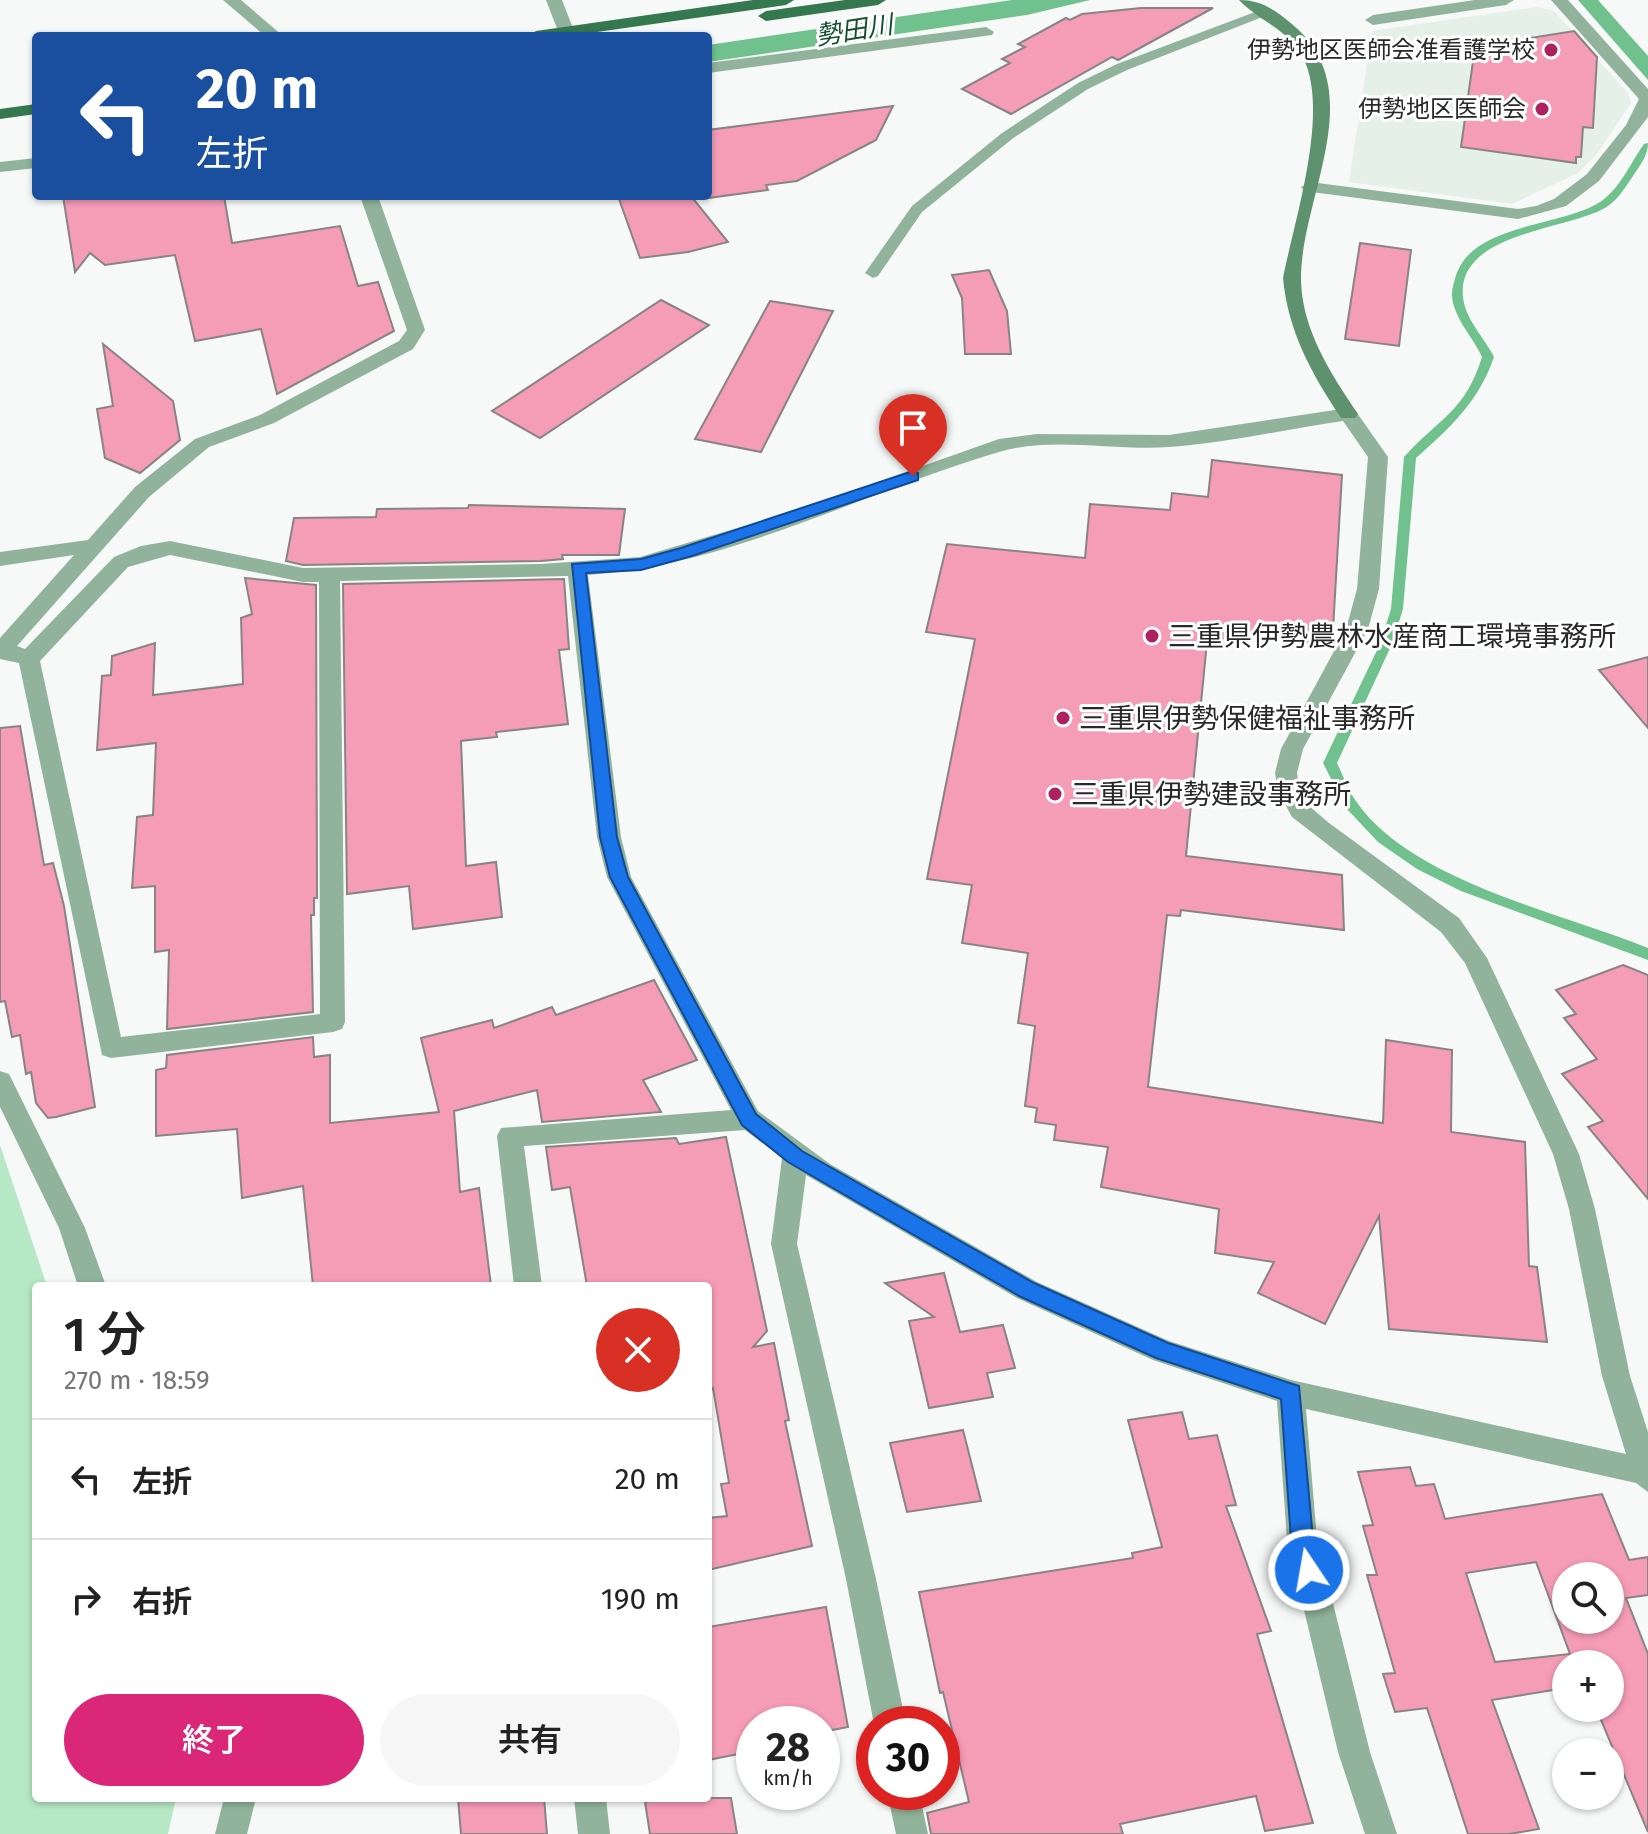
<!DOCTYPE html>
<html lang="ja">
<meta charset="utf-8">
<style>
:root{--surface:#fff;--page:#f6f6f6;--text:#222;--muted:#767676;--line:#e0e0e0;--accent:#db2777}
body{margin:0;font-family:"Fira Sans","Noto Sans JP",sans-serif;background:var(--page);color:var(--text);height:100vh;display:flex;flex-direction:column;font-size:30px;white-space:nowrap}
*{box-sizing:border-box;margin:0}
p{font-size:26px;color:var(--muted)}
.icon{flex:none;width:44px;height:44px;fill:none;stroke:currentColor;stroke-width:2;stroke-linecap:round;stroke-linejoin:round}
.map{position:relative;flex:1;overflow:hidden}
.sheet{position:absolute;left:32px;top:1282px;width:680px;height:520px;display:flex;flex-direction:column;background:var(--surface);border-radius:8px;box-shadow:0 2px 6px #0004}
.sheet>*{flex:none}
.guide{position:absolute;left:32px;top:32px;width:680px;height:168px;border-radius:8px;box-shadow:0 2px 6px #0004;background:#1a4fa0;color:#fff;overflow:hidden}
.controls{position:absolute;left:1552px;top:1562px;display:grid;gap:16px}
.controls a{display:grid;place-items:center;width:72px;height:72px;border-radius:50%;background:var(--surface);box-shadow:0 2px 6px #0004;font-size:40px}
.speed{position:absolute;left:736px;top:1706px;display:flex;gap:16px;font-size:40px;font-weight:700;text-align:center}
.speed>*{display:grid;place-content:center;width:104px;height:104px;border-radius:50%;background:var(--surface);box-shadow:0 2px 6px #0004;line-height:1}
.speed small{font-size:20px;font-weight:400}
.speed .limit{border:12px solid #d22;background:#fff;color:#111}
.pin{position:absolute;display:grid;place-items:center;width:68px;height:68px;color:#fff;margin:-82px -34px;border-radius:50% 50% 50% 0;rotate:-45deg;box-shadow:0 0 8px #0007}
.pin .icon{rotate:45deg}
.me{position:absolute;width:88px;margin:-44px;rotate:348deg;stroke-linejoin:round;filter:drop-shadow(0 0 6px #0008)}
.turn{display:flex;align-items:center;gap:28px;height:168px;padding:0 32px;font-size:36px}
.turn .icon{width:104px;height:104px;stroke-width:2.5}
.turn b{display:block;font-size:56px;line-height:68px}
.round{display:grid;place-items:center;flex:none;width:84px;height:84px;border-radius:42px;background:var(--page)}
.summary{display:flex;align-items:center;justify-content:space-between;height:136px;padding:0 32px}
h1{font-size:48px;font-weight:600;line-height:60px}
.action{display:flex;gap:16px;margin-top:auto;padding:16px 32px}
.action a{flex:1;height:92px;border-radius:48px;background:var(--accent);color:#fff;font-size:32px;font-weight:600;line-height:92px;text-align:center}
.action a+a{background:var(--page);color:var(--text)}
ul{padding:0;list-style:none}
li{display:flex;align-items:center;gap:24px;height:120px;padding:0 32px;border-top:2px solid var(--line)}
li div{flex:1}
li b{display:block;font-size:30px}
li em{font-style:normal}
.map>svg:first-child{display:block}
.built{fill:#e5f0e8}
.green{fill:#b6e8c5}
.water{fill:#70c18d}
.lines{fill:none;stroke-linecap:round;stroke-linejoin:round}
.stream{fill:#70c18d;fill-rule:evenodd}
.building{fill:#f59cb7;stroke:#888485;stroke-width:2;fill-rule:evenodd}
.lane{fill:#91b39b;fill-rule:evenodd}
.street{fill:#91b39b;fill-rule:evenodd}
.secondary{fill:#5e916e;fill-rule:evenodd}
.primary{fill:#35784f;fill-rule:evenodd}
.route{fill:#1a73e8;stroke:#114b97;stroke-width:2}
.poi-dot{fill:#ad215e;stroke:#fff;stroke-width:3}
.labels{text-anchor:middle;stroke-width:6;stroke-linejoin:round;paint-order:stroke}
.far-poi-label{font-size:24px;fill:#282928;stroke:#fff;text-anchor:end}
.far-water-label{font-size:26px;font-style:italic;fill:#13502e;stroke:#fff}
.poi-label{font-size:28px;fill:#282928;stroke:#fff;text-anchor:start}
</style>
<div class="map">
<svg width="1648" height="1834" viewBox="0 0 1648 1834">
<rect width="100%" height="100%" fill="#f6f9f7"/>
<!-- built -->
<polygon class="built" points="1537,7 1554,11 1627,92 1631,103 1597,154 1578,173 1512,204 1349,182 1372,31"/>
<!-- green -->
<polygon class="green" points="0,1145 47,1286 36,1286 36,1798 176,1798 168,1834 0,1834"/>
<!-- water -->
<g class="water">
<polygon points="1012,0 1090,0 1027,15 708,62 708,45"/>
<polygon points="1578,0 1598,0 1648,56 1648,80"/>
</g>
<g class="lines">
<!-- stream -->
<path class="stream" d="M1648 143C1648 156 1640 165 1633 176 1625 188 1617 201 1605 208 1566 230 1456 233 1463 297 1465 319 1484 337 1494 357 1479 401 1450 428 1416 458L1403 609 1392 644 1337 763C1343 775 1348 790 1356 801 1410 881 1562 913 1648 948V960L1461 891 1417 869 1378 842 1346 808 1323 763 1380 644 1391 609 1404 457C1439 418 1465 412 1482 357 1474 339 1458 323 1453 303 1451 295 1452 288 1455 279 1469 223 1559 228 1600 202 1620 189 1631 162 1644 144Z"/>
</g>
<!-- building -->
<g class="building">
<polygon points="1141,8 1213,8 1118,60 1112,57 1011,114 962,89 1010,63 1002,59 1025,47 1018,44 1066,18 1070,20 1082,14"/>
<polygon points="1574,31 1597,57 1593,128 1583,127 1581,157 1576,157 1576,163 1461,147 1475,47"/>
<polygon points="893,106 876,140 797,181 766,185 768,190 708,198 708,130"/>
<polygon points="63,196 224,196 232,243 340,226 358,286 378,282 394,331 277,394 261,329 195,341 175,255 105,265 90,253 75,272"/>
<polygon points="618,196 691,196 728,242 688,252 640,258"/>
<polygon points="1360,243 1411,250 1399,346 1345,339"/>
<polygon points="989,270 1007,311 1011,354 965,354 962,298 952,275"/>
<polygon points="661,300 709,325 540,438 492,411"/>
<polygon points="770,301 833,311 761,452 695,439"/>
<polygon points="103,344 173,401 180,440 140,473 105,458 97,409 113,406"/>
<polygon points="1212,460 1342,475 1333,629 1326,628 1325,644 1241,633 1240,646 1207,642 1186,856 1342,875 1344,930 1181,910 1180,916 1167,915 1148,1087 1383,1123 1386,1040 1452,1050 1451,1132 1525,1142 1529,1266 1537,1267 1547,1342 1389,1329 1379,1216 1325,1324 1258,1293 1274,1262 1215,1253 1219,1209 1101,1187 1108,1147 1054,1140 1056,1125 1035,1122 1037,1108 1025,1106 1035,1026 1018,1023 1028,953 962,943 972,885 927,879 975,639 926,632 947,544 1085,558 1090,504 1170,510 1172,493 1208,497"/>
<polygon points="469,505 625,509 619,555 562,555 563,559 541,561 303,565 286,561 294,518 376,517 377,509 468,508"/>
<polygon points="245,578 316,585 317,898 314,898 314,915 311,915 313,1012 167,1029 169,950 155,952 155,886 132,888 137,817 153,815 156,743 97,750 102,676 111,675 112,656 155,643 153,695 243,684 241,618 252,614"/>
<polygon points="564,579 569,649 559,650 568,724 496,732 497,737 461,741 466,866 496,862 502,917 413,929 409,886 347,894 343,584"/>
<polygon points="1648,657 1648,728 1599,670"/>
<polygon points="20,726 44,865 53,863 64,906 95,1107 56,1117 48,1118 36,1103 31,1072 26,1074 20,1035 12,1037 5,1001 0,1002 0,728"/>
<polygon points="1623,965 1648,975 1648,1199 1588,1127 1603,1121 1562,1074 1597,1059 1564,1018 1576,1014 1556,990"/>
<polygon points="654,980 697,1060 643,1080 661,1112 542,1122 537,1090 454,1111 460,1192 479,1188 491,1286 313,1286 303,1186 242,1198 237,1129 156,1136 156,1070 166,1068 167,1055 313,1037 314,1057 330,1055 330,1123 439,1112 421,1038 492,1020 494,1028 552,1007 556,1015"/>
<polygon points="726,1137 767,1331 753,1347 774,1343 789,1420 785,1421 812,1546 708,1570 708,1518 727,1516 721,1484 729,1483 713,1388 708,1394 708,1286 587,1286 570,1187 552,1190 546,1147 676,1138 679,1144"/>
<polygon points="944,1273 960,1332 1003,1325 1015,1368 987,1373 993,1397 929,1408 909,1321 934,1317 885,1283"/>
<polygon points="1182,1412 1189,1439 1217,1435 1236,1505 1226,1506 1271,1631 1257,1634 1313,1823 1265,1831 1256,1796 1120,1824 1123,1834 931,1834 927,1813 969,1802 943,1692 940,1693 919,1592 1133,1558 1132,1553 1162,1547 1128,1420"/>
<polygon points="963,1430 981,1501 907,1512 890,1443"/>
<path d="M1410 1467 1416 1486 1434 1484 1445 1519 1602 1494 1629 1560 1648 1557V1595L1626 1598 1648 1654V1832L1596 1708H1610V1664H1566V1688L1492 1700 1539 1829 1509 1834H1468L1427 1708 1395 1712 1383 1674 1395 1673 1367 1575H1377L1363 1526 1373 1525 1358 1472ZM1536 1562 1570 1654 1495 1662 1466 1573ZM1566 1576H1610V1620H1566Z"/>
<polygon points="826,1607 848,1727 822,1732 822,1724 754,1724 754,1751 708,1760 708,1627"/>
<polygon points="458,1798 544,1798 547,1834 461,1834"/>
<polygon points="663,1798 731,1798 737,1834 650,1834 645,1802"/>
</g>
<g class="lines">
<!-- lane -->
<polygon class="lane" points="1263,9 1275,12 1127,70 1088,89 1012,139 922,212 878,276 873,278 865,273 912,206 1002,133 1078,83 1117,64"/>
<!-- street -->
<g class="street">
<polygon points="223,0 241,0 283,36 265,36"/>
<polygon points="546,0 562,0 576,36 560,36"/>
<polygon points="1475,0 1514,0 1506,5 1373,25 1365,20 1373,15"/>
<polygon points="1551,0 1568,0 1648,89 1648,117 1599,181 1566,206 1518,219 1304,191 1301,187 1310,182 1518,209 1536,206 1554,199 1587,174 1626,125 1639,99"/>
<polygon points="986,27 994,32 992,35 708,73 708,63"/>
<polygon points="36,158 36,168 0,172 0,162"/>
<path d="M360 196H378L425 330 413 349 274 423 209 447 149 497 17 646 25 649 114 557 141 546 170 541 303 568 541 564 640 557 798 510 999 439 1037 434 1169 435 1348 408 1355 410 1388 457 1379 589 1368 629 1303 749 1297 773 1300 791 1308 805 1329 823 1459 918 1487 958 1579 1154 1595 1209 1630 1376 1648 1432V1492L1636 1483 1306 1409 1317 1539 1370 1752 1397 1834H1365L1338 1752 1287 1539 1277 1401 1153 1360 1017 1298 806 1175 797 1244 876 1579 906 1724H874L846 1579 771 1244 782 1158 745 1130 524 1146 542 1286H514L497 1136 501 1128 731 1110 607 877 597 837 568 576 340 581 345 1022 342 1029 333 1032 111 1058 102 1055 19 663 0 659V638L74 555 0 566V552L88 540 135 487 195 439 260 415 399 341 407 330ZM1343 421 1368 457 1357 589 1346 629 1281 749 1275 773 1278 791 1292 817 1441 932 1465 963 1553 1154 1569 1209 1602 1376 1626 1454 1291 1380 1169 1341 1037 1282 830 1164 758 1111 631 877 621 837 588 575C732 565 863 492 999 452 1053 436 1114 451 1169 447 1227 443 1286 429 1343 421ZM170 555 303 582H319L320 1014 121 1037 40 661 128 567Z"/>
<polygon points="0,1071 9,1074 85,1228 106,1286 78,1286 59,1228 0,1107"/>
<polygon points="887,1792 919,1792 928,1834 896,1834"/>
<polygon points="224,1798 256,1798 247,1834 215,1834"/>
<polygon points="574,1798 606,1798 610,1834 578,1834"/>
</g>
<!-- secondary -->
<path class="secondary" d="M1239 0C1262 0 1275 10 1293 25 1372 91 1300 198 1301 280 1302 330 1331 374 1358 414L1355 418H1341C1312 374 1288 332 1283 278 1294 221 1334 101 1299 51 1284 28 1257 19 1239 0Z"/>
<!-- primary -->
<g class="primary">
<polygon points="753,0 794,0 786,5 569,36 528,36 536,31"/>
<polygon points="845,0 886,0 878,5 766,21 758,16 766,11"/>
<polygon points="36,104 36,114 0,119 0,109"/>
</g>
</g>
<!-- route -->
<polygon class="route" points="913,471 918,473 918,480 692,556 641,570 586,573 617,837 628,877 756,1114 802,1151 1034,1283 1168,1343 1299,1386 1313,1539 1321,1570 1317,1577 1309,1580 1301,1577 1291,1539 1281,1399 1156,1358 1019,1296 788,1162 742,1125 610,877 600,837 572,564 641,559 681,548"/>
<!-- markers -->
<g class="poi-dot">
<circle cx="1551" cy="50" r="8"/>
<circle cx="1542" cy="109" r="8"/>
<circle cx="1152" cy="636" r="8"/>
<circle cx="1063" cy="718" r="8"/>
<circle cx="1055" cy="794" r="8"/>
</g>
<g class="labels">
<!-- far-poi labels -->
<g class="far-poi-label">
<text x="1535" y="58">伊勢地区医師会准看護学校</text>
<text x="1526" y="117">伊勢地区医師会</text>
</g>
<!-- far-water labels -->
<g class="far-water-label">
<text transform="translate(854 30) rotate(-9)" y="9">勢田川</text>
</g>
<!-- poi labels -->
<g class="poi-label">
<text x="1168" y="646">三重県伊勢農林水産商工環境事務所</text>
<text x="1079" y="728">三重県伊勢保健福祉事務所</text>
<text x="1071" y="804">三重県伊勢建設事務所</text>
</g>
</g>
</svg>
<div class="controls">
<a><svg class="icon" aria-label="search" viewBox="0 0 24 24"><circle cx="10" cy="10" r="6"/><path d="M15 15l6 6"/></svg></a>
<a>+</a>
<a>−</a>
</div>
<div class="speed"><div>28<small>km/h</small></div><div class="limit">30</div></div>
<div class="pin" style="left:913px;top:476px;background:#d93025"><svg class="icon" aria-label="arrive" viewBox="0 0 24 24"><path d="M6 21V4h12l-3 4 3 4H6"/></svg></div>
<svg class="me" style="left:1309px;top:1570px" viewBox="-20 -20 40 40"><circle r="17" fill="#1a73e8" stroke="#fff" stroke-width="3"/><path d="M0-11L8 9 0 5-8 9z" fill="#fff"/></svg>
<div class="guide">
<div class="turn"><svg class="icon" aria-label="left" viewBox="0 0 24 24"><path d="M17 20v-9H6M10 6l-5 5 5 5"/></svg><div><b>20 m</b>左折</div></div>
</div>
<section class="sheet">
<div class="summary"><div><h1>1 分</h1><p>270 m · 18:59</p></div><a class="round" style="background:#d93025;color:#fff"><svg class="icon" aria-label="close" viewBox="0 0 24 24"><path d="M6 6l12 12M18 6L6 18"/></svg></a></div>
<ul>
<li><svg class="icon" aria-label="left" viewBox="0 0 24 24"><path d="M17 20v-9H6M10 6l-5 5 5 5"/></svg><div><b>左折</b></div><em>20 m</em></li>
<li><svg class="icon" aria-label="right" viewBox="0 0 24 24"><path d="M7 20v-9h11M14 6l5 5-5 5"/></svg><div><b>右折</b></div><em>190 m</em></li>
</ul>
<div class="action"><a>終了</a><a>共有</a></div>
</section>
</div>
